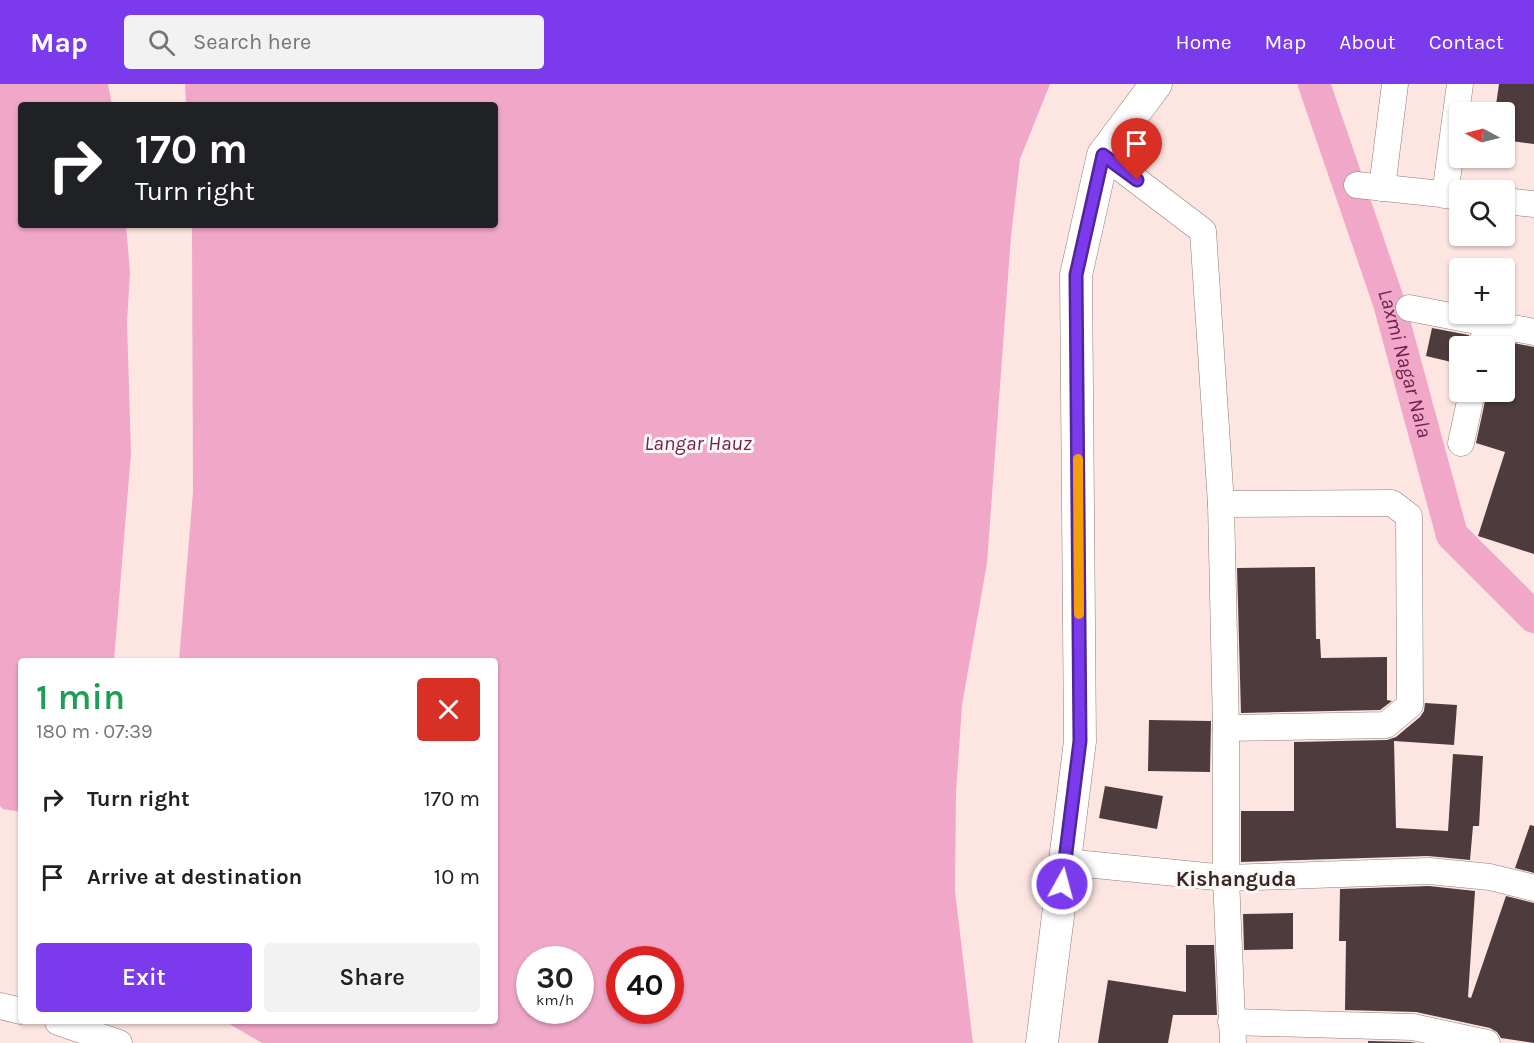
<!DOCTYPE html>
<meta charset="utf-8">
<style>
:root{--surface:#fff;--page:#f2f2f2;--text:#202124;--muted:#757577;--accent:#7c3aed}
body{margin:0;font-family:Karla,sans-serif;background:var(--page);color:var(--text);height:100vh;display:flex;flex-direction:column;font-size:22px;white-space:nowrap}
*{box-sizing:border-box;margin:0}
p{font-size:20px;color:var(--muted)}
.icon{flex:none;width:33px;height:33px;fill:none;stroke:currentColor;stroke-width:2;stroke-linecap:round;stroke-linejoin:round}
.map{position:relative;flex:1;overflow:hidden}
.side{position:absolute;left:18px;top:574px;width:480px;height:366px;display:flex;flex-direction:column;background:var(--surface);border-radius:6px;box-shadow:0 2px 4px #0004}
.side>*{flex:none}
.hud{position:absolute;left:18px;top:18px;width:480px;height:126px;border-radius:6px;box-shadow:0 2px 4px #0004;background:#202124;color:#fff;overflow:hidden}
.needle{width:39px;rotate:277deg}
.buttons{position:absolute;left:1449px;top:18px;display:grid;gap:12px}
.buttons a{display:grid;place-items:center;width:66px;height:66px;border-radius:6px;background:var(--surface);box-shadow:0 2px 4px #0004;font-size:30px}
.speed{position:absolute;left:516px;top:862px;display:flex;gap:12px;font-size:30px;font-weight:700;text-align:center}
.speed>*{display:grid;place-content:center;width:78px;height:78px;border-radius:50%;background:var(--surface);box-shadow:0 2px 4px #0004;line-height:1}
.speed small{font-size:15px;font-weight:400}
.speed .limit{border:9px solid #d22;background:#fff;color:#111}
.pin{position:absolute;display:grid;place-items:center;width:51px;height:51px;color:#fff;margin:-62px -26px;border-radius:50% 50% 50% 0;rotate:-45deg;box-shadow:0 0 6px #0007}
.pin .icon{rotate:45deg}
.me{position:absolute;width:66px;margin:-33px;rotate:7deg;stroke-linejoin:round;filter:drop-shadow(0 0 4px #0008)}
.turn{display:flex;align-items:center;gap:21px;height:126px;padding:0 18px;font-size:27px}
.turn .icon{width:78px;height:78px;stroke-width:2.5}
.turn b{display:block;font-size:42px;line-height:51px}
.round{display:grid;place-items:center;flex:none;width:63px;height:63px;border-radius:6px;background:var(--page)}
.summary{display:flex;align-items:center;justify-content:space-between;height:102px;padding:0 18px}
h1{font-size:36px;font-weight:600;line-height:45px;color:#1e9e55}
.cta{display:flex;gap:12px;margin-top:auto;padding:12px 18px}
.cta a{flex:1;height:69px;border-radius:6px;background:var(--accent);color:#fff;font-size:24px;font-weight:600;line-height:69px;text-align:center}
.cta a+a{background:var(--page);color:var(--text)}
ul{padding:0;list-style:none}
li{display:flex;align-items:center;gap:18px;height:78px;padding:0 18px}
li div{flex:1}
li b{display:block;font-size:22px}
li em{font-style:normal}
header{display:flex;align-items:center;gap:36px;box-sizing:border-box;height:84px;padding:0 30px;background:var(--accent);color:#fff}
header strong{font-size:28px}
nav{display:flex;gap:33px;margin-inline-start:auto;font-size:21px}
.search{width:420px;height:54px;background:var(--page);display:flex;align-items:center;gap:15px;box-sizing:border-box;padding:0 21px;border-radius:6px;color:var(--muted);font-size:22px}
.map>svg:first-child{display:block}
.water{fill:#f0a7c8;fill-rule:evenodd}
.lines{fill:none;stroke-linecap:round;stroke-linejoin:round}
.canal{stroke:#f0a7c8;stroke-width:32}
.building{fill:#4d3b3d}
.minor-casing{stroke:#917c79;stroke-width:27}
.tertiary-casing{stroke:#917c79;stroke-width:33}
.minor{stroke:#fff;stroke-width:26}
.tertiary{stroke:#fff;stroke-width:32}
.route-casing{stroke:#51269a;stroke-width:15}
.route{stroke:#7c3aed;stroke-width:10}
.slow{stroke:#f59e0b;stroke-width:10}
.labels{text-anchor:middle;stroke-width:6;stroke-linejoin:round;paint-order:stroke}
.water-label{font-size:21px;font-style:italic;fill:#721e4d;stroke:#fcf8f7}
.neighbourhood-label{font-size:21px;font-weight:bold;fill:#382724;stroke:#fcf8f7}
</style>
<header>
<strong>Map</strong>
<div class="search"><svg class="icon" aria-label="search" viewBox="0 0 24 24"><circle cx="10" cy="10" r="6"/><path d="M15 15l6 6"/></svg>Search here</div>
<nav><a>Home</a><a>Map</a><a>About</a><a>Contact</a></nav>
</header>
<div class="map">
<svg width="1534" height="959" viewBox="0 0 1534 959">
<rect width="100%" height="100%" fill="#fde6e2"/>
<!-- water -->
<g class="water">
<polygon points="0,0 108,0 112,21 21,21 21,141 126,141 130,188 127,239 131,369 114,577 21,578 21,728 3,725 0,722"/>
<path d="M185 0H1050L1020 75 1011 152 987 479 962 621 956 709 955 807 973 959H262L226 938H495V578L179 577 193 408 192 141H495V21H186ZM530 876H580V927H530ZM620 876H670V927H620Z"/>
</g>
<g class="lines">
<!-- canal -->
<path class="canal" id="s1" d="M1314 0 1389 219 1452 451 1534 533"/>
</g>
<!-- building -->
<g class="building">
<polygon points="1499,0 1534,0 1534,60 1504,56 1504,28 1495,28"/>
<polygon points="1432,244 1469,251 1467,262 1460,262 1460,280 1426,272"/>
<polygon points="1499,256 1534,263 1534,470 1478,452 1505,368 1476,359 1487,308 1504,308 1504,262 1497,262"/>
<polygon points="1315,483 1316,555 1320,555 1321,574 1387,573 1387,616 1392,617 1380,626 1241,629 1237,484"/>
<polygon points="1425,619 1457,621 1454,661 1394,657 1396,744 1448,747 1453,670 1483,672 1479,742 1473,742 1470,776 1428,772 1241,778 1241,727 1294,727 1294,658 1387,656 1396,653 1420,633 1424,627"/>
<polygon points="1149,636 1211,637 1210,688 1148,687"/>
<polygon points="1105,702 1163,712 1157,745 1099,734"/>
<polygon points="1530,741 1534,742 1534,789 1515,784"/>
<polygon points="1429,802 1475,807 1468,913 1471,914 1506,812 1534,819 1534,959 1501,954 1497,948 1490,944 1416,928 1345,926 1346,857 1339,857 1340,805"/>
<polygon points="1293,829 1293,865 1244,866 1243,830"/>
<polygon points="1186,861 1214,861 1217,931 1173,931 1168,959 1098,959 1108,896 1186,908"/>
<polygon points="1368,957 1411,958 1416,959 1368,959"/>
</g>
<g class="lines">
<!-- minor casing -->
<g class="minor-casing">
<g id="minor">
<polyline points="1103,71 1203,147 1221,420 1226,644 1226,794 1233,959"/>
<polyline points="1357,101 1460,112"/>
<polyline points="1382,104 1395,0"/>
<polyline points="1445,111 1460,0"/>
<polyline points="1504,117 1534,120"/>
<polyline points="1409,224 1534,248"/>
<polyline points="1482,262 1487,239"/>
<polyline points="1461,359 1472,308"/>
<polyline points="1221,420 1392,419 1409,432 1410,621 1386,641 1226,644"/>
<polyline points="1065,778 1226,794 1429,787 1490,793 1534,804"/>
<polyline points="0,922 21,927"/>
<polyline points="58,938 119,959"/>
<polyline points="1231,938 1413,943 1487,959"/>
</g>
</g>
<!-- tertiary casing -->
<g class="tertiary-casing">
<polyline id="tertiary" points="1042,959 1080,657 1076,191 1103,71 1156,0"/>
</g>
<!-- minor -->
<use href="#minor" class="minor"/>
<!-- tertiary -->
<use href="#tertiary" class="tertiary"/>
</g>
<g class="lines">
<!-- route casing -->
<g class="route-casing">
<polyline id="route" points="1062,800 1080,657 1076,191 1103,71 1137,96"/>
</g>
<!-- route -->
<use href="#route" class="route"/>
<!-- slow -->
<polyline class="slow" points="1078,375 1079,530"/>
</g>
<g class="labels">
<!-- water labels -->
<g class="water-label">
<text dy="7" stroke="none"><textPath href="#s1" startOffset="294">Laxmi Nagar Nala</textPath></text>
<text x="698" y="366">Langar Hauz</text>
</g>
<!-- neighbourhood labels -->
<g class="neighbourhood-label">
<text x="1236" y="802">Kishanguda</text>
</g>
</g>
</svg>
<div class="buttons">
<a><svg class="needle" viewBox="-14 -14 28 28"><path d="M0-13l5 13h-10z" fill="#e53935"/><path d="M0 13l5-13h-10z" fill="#757577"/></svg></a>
<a><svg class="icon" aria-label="search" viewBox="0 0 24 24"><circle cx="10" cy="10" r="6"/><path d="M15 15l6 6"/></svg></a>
<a>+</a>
<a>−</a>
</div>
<div class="speed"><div>30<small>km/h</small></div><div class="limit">40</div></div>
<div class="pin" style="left:1137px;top:96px;background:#d93025"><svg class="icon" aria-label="arrive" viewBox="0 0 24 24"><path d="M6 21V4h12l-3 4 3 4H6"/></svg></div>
<svg class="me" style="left:1062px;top:800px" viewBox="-20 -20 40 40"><circle r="17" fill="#7c3aed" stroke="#fff" stroke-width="3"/><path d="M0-11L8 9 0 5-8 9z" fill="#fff"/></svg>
<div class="hud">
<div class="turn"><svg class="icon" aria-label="right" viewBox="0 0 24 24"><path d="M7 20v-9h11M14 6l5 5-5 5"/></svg><div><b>170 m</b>Turn right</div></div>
</div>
<section class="side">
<div class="summary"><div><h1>1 min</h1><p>180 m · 07:39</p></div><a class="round" style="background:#d93025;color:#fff"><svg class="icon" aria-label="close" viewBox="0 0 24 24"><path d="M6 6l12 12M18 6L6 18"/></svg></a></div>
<ul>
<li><svg class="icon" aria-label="right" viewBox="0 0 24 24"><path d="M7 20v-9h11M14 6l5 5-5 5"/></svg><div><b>Turn right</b></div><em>170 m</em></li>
<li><svg class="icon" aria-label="arrive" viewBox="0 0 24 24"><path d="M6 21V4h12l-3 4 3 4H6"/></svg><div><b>Arrive at destination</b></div><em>10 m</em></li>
</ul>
<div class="cta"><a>Exit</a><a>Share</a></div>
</section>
</div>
